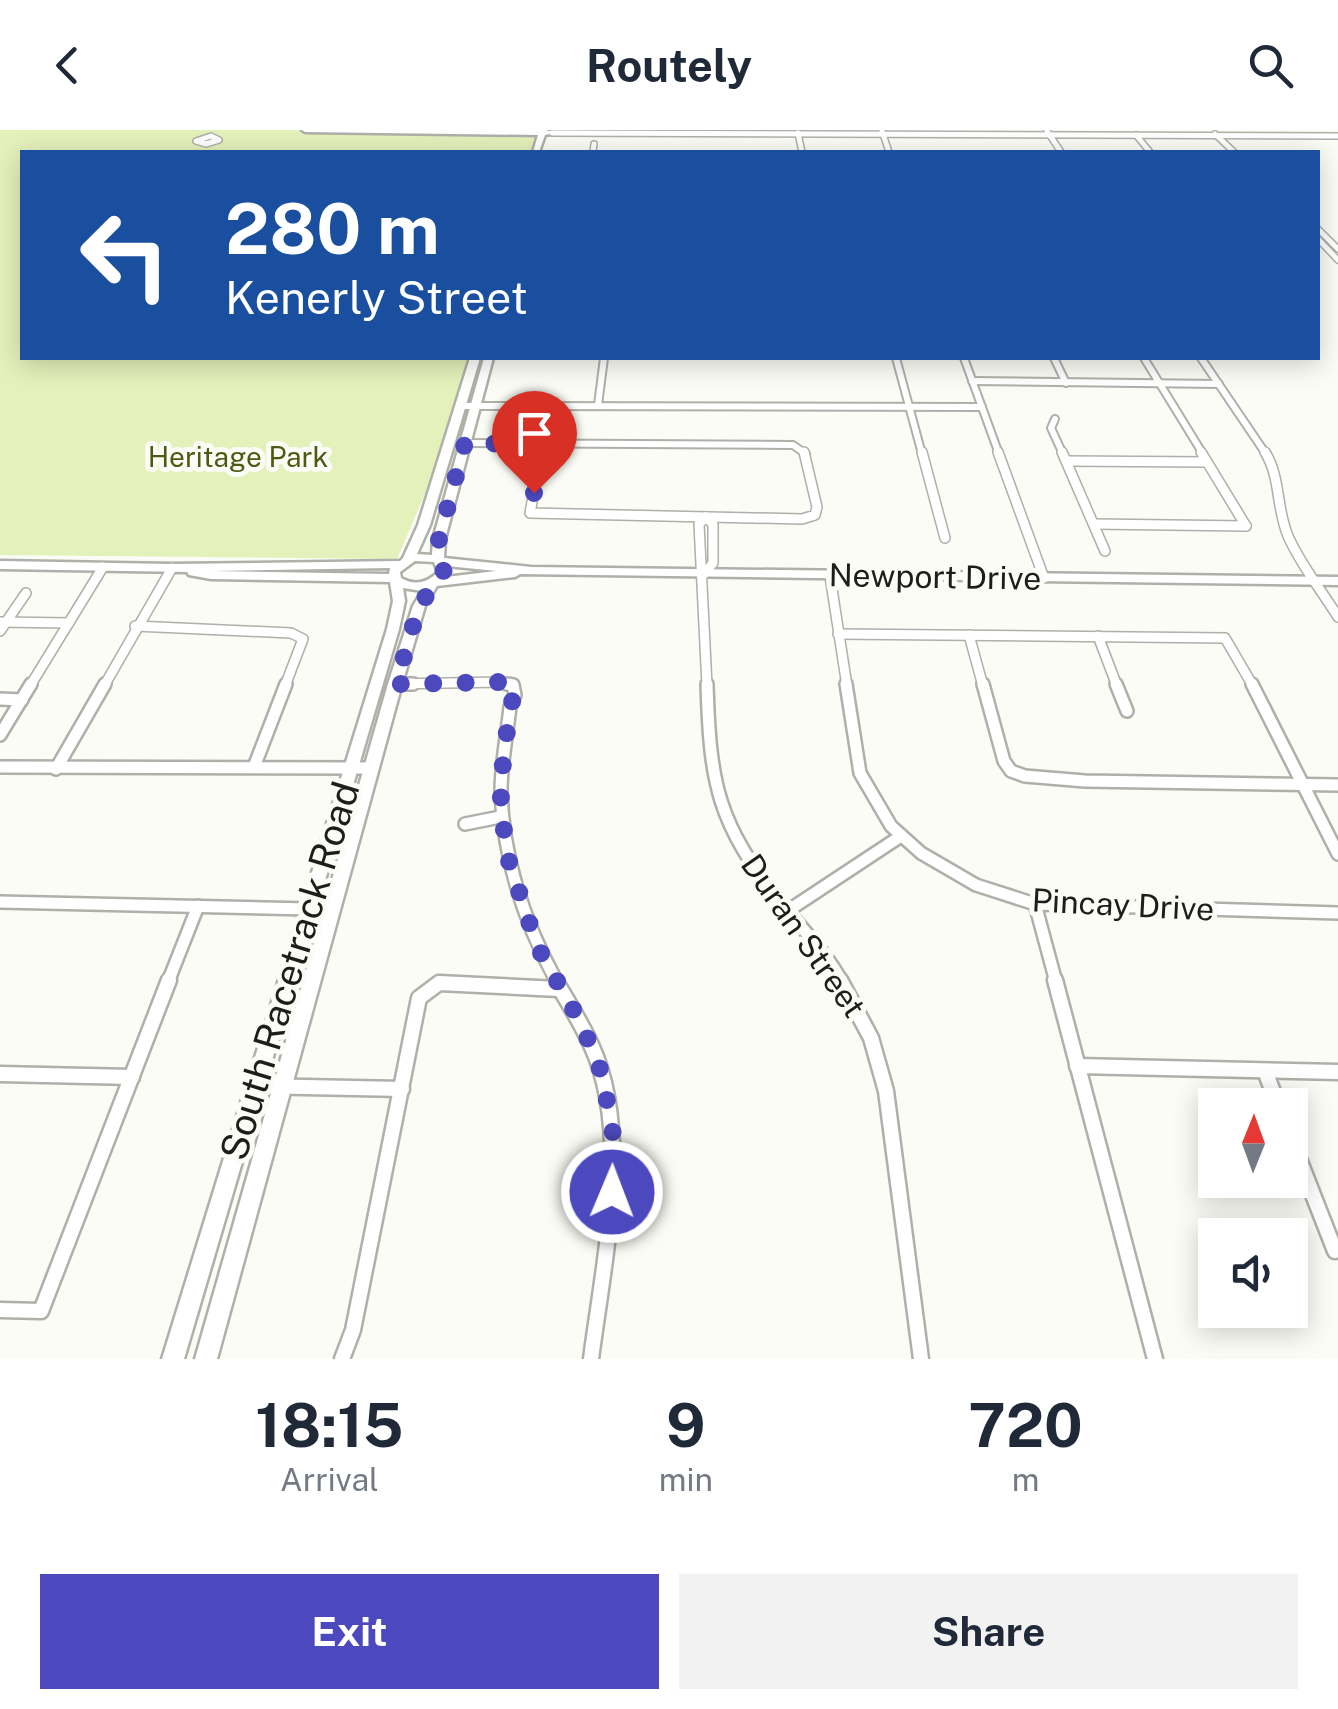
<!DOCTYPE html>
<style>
:root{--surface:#fff;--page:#f2f2f3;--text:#1f2937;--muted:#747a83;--accent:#4c49bf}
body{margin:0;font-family:"Public Sans",sans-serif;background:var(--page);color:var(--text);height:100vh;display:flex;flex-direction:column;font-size:38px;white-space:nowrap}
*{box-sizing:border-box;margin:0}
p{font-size:32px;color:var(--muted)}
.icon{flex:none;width:55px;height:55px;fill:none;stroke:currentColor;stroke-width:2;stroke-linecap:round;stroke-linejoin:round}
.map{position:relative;height:1229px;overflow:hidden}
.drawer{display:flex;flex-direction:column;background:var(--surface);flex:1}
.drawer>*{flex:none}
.guide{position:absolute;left:20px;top:20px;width:1300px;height:210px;border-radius:0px;box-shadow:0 5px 25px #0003;background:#1a4fa0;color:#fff;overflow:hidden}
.needle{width:65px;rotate:1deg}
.controls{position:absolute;left:1198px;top:958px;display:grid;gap:20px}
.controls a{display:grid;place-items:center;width:110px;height:110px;border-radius:0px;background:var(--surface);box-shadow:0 5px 25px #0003;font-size:50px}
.pin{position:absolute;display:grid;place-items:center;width:85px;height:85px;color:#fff;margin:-102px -42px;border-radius:50% 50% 50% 0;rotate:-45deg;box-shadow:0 0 10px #0007}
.pin .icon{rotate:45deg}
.me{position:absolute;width:110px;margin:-55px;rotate:1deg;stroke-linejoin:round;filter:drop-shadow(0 0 8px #0008)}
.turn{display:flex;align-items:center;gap:35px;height:210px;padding:0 40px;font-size:45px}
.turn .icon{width:130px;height:130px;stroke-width:2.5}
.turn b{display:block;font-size:70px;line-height:85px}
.eta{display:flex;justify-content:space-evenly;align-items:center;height:170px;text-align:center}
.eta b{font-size:60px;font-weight:700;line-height:70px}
.cta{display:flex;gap:20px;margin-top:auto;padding:20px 40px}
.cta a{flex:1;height:115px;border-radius:0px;background:var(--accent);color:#fff;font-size:40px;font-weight:700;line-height:115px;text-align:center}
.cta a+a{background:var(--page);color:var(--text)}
header{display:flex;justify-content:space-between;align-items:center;height:130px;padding:0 40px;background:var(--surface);font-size:45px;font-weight:700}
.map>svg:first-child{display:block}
.green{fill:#e5f1bb}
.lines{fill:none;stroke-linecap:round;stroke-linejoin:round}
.street-far4-casing{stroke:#aeb0a9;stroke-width:8}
.street-far3-casing{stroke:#aeb0a9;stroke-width:10}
.street-far2-casing{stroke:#aeb0a9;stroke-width:12}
.street-far1-casing{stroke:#aeb0a9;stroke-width:16}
.street-casing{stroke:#aeb0a9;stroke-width:19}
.secondary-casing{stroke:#aeb0a9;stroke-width:5}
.street-far4{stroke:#fff;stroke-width:5}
.street-far3{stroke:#fff;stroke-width:6}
.street-far2{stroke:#fff;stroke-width:9}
.street-far1{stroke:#fff;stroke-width:11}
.street{stroke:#fff;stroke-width:14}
.secondary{fill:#fff;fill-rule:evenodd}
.route{stroke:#4c49bf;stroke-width:18;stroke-dasharray:0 32.4}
.labels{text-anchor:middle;stroke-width:10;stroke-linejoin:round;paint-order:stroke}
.far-park-label{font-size:28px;fill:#4e5912;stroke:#fafcf5}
.street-label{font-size:32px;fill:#1d1e1b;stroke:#fafcf5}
.near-street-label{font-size:38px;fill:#1d1e1b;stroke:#fafcf5}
</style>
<header><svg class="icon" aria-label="back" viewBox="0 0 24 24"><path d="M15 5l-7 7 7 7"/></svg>Routely<svg class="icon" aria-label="search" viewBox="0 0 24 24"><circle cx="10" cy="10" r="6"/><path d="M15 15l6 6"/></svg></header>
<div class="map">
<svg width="1338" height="1229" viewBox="0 0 1338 1229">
<rect width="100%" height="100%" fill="#fafcf5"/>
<!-- green -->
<polygon class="green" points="0,0 291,0 535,6 531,22 22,22 22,228 475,228 458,287 397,429 0,425"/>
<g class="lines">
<!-- street-far4 casing -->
<g class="street-far4-casing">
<g id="street-far4">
<polyline points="882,1 889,22"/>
<polyline points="1047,1 1061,22"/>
<polyline points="552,3 1338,6"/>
<polyline points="798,3 802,22"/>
<polyline points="1215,4 1234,22"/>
<polyline points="1136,5 1150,22"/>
<polygon points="211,6 219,10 206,14 196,11"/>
<polyline points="593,22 594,14"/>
<polyline points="1318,99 1338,119"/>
<polyline points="1318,109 1338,130"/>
</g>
</g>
<!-- street-far3 casing -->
<g class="street-far3-casing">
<g id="street-far3">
<polyline points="896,228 922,324"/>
<polyline points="964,228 999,324"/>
<polyline points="1054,228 1066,253"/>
<polyline points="1144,228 1203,324"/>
<polyline points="1201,228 1266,324"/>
<polyline points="972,251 1219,254"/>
<polyline points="598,275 604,228"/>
<polyline points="461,276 982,277"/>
<polyline points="1055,289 1051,298 1063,324"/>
<polyline points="465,313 793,315 806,324"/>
<polyline points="541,324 543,314"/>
</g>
</g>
<!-- street-far2 casing -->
<g class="street-far2-casing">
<g id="street-far2">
<polyline points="541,322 530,383 802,389 815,385 817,377 804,322"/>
<polyline points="922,322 945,408"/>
<polyline points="998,322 1044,448"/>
<polyline points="1062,322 1105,421"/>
<polyline points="1201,322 1246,396"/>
<path d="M1265 322C1281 348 1276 378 1288 406 1300 434 1322 461 1338 487"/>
<polyline points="1066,331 1207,332"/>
<polyline points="706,387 699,394 707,556"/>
<polyline points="1094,394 1246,396"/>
<polyline points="704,444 713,433 713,394 706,387"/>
<polyline points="830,446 847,556"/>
<polyline points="0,492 69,493"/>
<polyline points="135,496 291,503 303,509 285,556"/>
<polyline points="0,501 26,463"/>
<polyline points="838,504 1225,508 1253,556"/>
<polyline points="969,505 983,556"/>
<polyline points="1098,506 1117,556"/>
<polyline points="395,554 500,552 513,556"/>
<polyline points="30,556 103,437"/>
<polyline points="104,556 172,438"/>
</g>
</g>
<!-- street-far1 casing -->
<g class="street-far1-casing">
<g id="street-far1">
<polyline points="395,554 413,554"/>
<path d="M507 554 513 555 515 565 510 577C507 605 501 634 501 661 503 729 525 794 557 852"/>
<path d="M707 554C710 654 717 693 781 773 801 798 827 823 842 852"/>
<polyline points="846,554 860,643 891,696 921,723 976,755 1035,774 1338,783"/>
<polyline points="983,554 1004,631 1011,641 1025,646 1085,651 1338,655"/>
<polyline points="1116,554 1127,581"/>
<polyline points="1252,554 1338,724"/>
<polyline points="0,569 22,570"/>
<polyline points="0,605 31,554"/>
<polyline points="0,637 372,638"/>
<polyline points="254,637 286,554"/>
<polyline points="56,639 105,554"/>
<polyline points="465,694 500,687"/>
<polyline points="0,772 309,779"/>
<polyline points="1035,774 1056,852"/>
<polyline points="786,782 901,706"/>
<polyline points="168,852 198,776"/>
</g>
</g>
<!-- street casing -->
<g class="street-casing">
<g id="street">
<path d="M555 850C568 872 582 894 592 917 632 1005 603 1136 591 1229"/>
<polyline points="840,850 871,908 886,961 921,1229"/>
<polyline points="1055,850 1155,1229"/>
<polyline points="1077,936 1338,942"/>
<polyline points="1265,941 1278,975"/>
<polyline points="0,944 132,947"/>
<polyline points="256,956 402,959"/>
<polyline points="1290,1006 1335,1121"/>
<polyline points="0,1180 41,1181 169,850"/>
<polyline points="342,1229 353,1200 419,868 439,853 558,859"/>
</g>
</g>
<!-- secondary casing -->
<g class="secondary-casing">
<g id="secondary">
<polygon points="302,0 546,0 555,3 545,5 539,22 533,22 538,5 305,2"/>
<path d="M470 228H480L430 395 417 424 432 425 433 409 484 228H493L445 409 444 428 531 437 1338 447V455L520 444 515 447 437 456 425 476 402 554 217 1229H195L388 554 413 476 422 461 403 458 405 471 399 499 184 1229H162L387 499 393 471 390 452 211 449 189 445 187 442 0 439V431L172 434 400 431 403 428 418 395ZM415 431 434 432 438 442C427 453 415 456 401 448L400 442ZM447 436 496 441 446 447 450 442ZM390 438 389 444 211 441Z"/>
</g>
</g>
<!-- street-far4 -->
<use href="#street-far4" class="street-far4"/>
<!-- street-far3 -->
<use href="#street-far3" class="street-far3"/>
<!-- street-far2 -->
<use href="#street-far2" class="street-far2"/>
<!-- street-far1 -->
<use href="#street-far1" class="street-far1"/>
<!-- street -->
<use href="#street" class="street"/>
<!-- secondary -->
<use href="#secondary" class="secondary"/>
</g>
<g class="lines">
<!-- route -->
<polyline class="route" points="534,363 542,314 465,313 439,409 438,429 444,442 419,476 396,554 500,552 513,555 515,564 510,577 500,658 506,722 537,816 582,895 602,944 613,1004 612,1062"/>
</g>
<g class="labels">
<!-- far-park labels -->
<g class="far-park-label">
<text x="238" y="337">Heritage Park</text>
</g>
<!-- street labels -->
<g class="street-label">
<text transform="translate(935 447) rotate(1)" y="11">Newport Drive</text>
<text transform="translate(1123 775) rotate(3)" y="11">Pincay Drive</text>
<text transform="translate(803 806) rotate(55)" y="11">Duran Street</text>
</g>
<!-- near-street labels -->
<g class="near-street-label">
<text transform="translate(290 841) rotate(-73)" y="13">South Racetrack Road</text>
</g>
</g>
</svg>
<div class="controls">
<a><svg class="needle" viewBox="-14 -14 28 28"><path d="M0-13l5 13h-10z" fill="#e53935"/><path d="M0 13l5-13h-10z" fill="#747a83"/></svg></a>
<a><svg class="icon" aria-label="sound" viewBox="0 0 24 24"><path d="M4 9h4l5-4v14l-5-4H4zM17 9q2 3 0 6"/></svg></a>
</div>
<div class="pin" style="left:534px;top:363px;background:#d93025"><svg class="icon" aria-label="arrive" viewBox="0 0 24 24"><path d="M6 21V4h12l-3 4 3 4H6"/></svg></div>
<svg class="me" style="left:612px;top:1062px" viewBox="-20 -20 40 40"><circle r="17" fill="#4c49bf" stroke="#fff" stroke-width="3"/><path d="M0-11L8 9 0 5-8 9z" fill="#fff"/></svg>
<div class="guide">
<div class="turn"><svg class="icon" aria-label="left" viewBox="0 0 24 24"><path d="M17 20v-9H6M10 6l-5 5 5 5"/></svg><div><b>280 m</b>Kenerly Street</div></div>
</div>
</div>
<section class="drawer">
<div class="eta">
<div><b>18:15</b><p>Arrival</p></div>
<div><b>9</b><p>min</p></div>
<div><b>720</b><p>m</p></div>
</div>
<div class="cta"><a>Exit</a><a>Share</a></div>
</section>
